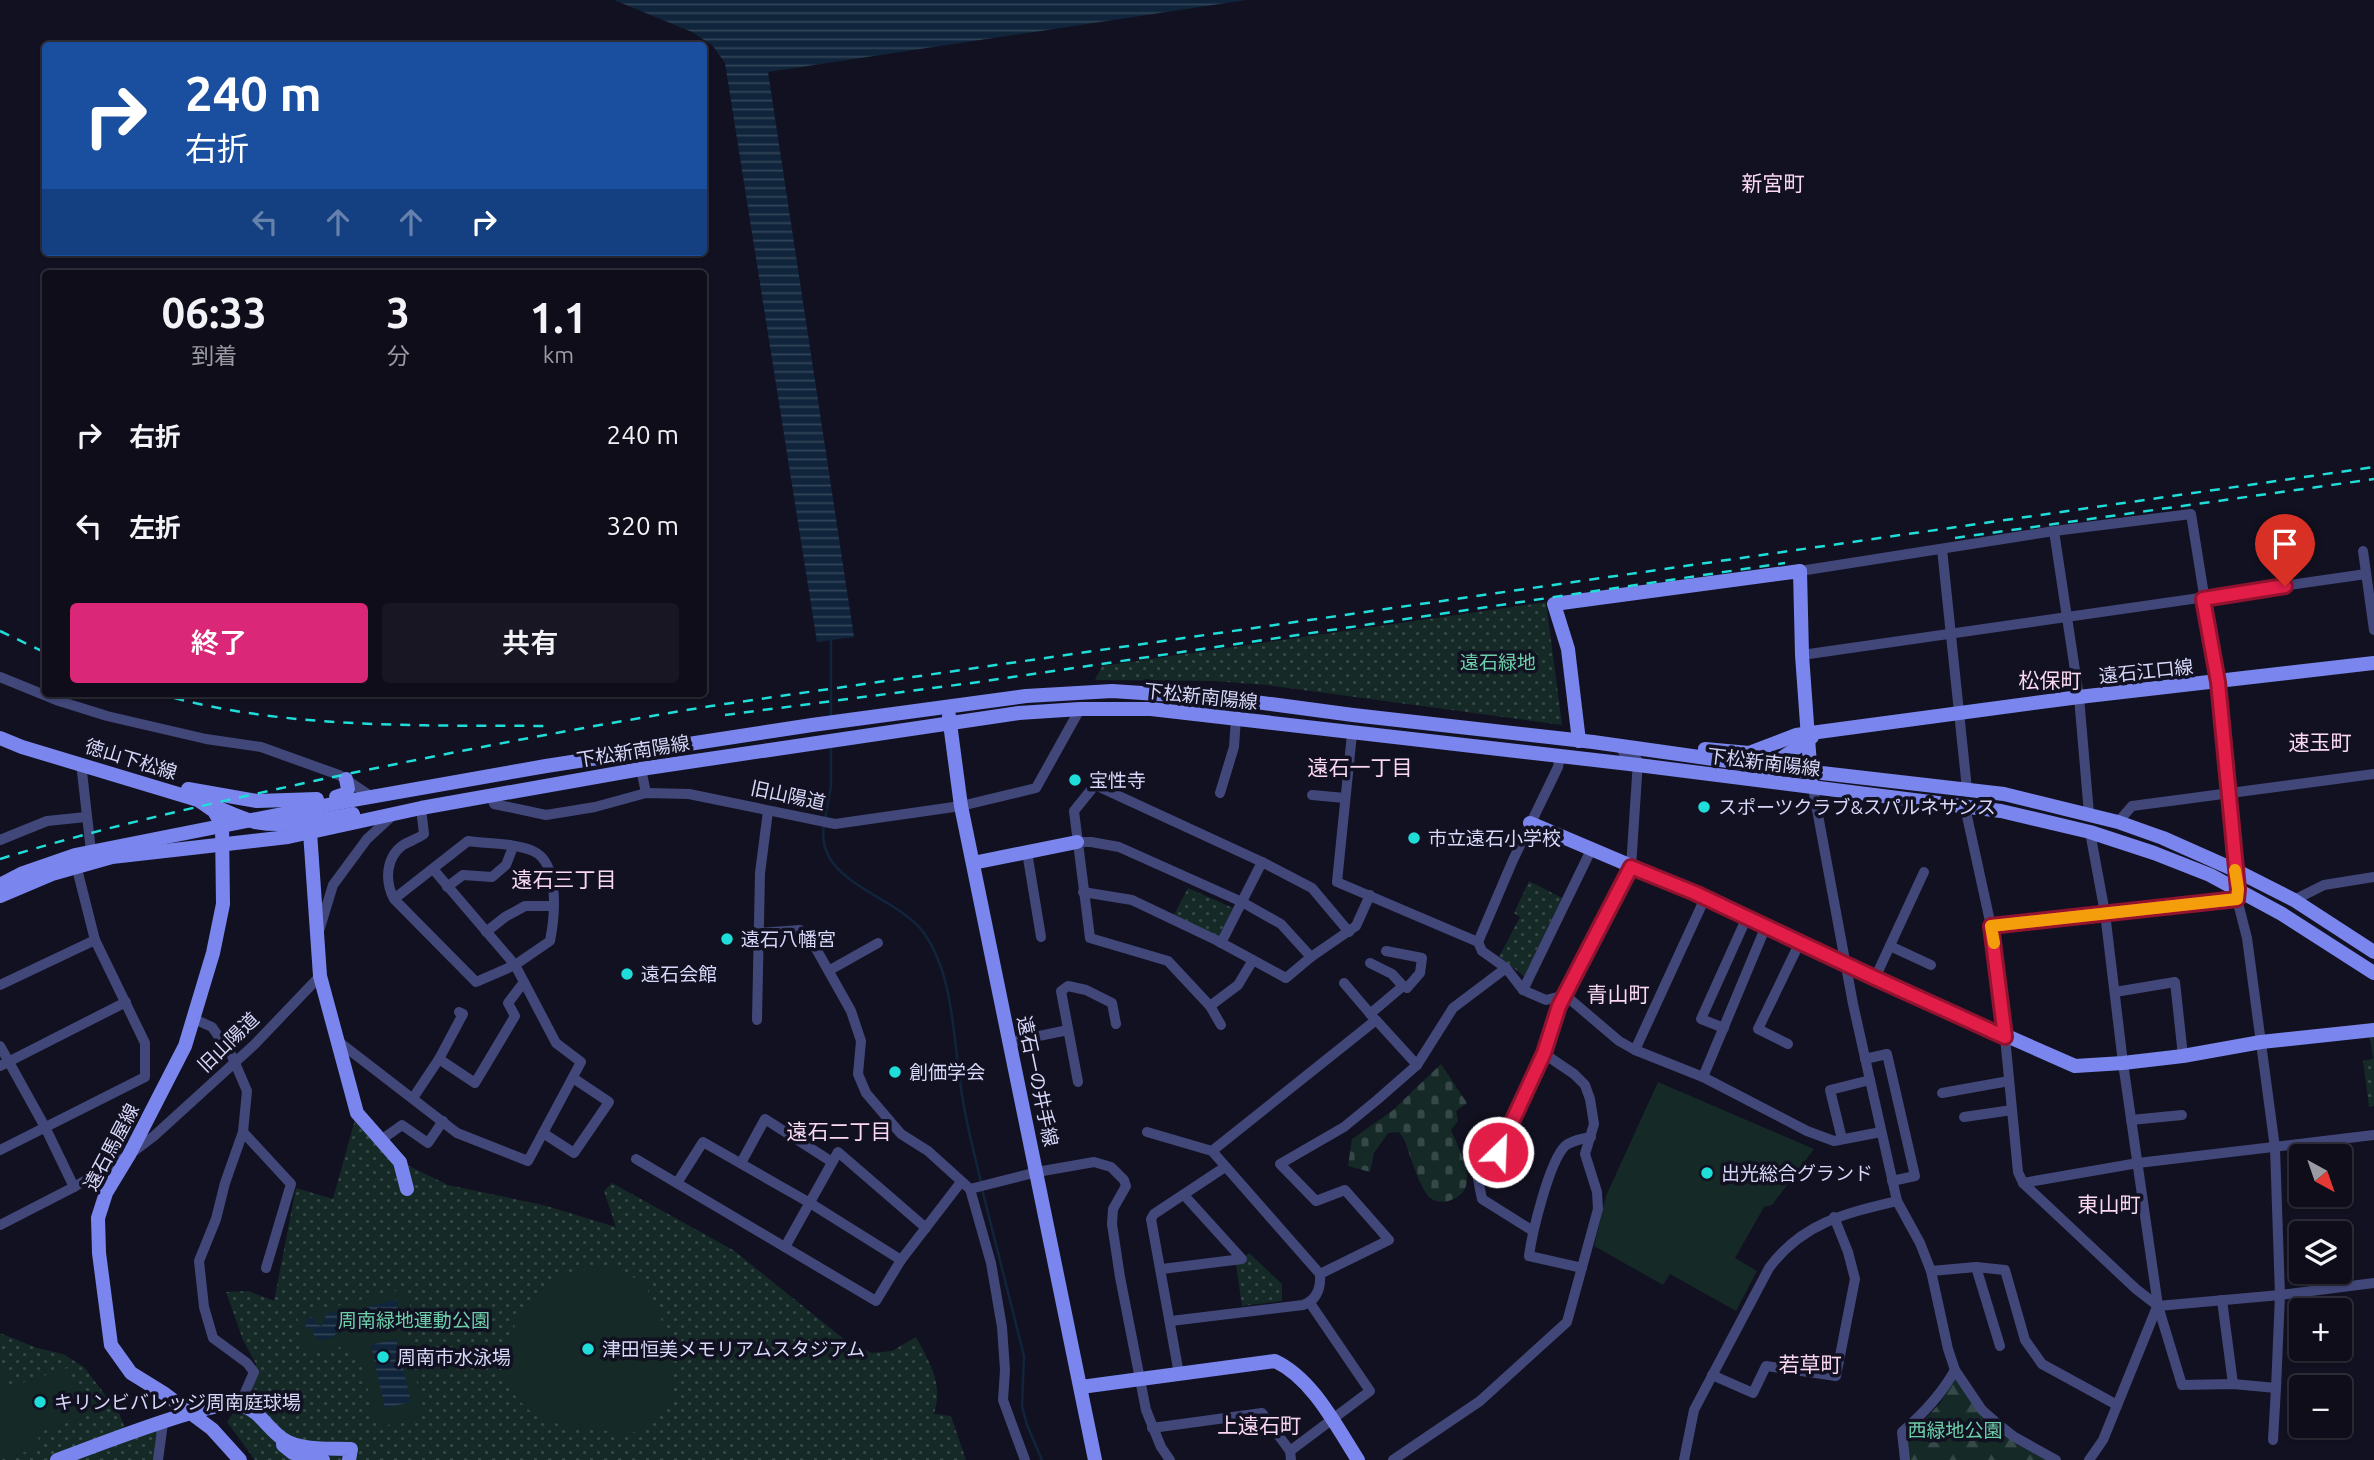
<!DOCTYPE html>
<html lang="ja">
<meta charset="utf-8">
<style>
:root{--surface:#0e0d19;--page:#171622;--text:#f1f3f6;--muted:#9b9ca2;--line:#2e2d38;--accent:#db2777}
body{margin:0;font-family:Ubuntu,"Noto Sans JP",sans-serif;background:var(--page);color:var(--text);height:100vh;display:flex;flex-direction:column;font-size:26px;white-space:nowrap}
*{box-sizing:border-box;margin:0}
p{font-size:23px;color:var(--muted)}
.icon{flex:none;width:38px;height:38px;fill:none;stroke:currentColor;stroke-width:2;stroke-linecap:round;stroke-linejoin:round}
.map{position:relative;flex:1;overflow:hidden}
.side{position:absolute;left:42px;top:270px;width:665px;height:427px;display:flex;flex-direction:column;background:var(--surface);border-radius:7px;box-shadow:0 2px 5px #0004,0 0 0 2px var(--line)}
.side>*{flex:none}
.top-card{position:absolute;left:42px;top:42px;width:665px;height:214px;border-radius:7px;box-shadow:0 2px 5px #0004,0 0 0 2px var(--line);background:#1a4fa0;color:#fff;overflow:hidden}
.needle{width:46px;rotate:140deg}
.fabs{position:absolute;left:2289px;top:1144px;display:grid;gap:14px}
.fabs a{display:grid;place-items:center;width:63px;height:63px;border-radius:7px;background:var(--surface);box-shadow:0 2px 5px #0004,0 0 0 2px var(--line);font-size:35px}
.pin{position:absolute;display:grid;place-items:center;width:60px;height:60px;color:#fff;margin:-72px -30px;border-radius:50% 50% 50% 0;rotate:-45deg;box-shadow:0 0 7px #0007}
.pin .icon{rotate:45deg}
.me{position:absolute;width:77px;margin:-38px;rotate:24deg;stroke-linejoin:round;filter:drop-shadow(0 0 5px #0008)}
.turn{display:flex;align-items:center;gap:24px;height:147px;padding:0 28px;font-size:32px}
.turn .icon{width:91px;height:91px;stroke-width:2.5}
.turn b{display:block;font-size:49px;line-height:60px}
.lanes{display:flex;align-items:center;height:66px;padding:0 28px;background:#0003;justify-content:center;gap:35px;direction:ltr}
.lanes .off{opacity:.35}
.eta{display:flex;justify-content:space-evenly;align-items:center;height:119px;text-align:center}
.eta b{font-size:42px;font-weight:600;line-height:49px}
.action{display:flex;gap:14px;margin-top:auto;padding:14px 28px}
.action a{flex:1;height:80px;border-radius:7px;background:var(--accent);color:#fff;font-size:28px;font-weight:600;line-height:80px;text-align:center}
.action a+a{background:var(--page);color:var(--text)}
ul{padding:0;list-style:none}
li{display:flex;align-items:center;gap:21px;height:91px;padding:0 28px}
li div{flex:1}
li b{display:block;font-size:26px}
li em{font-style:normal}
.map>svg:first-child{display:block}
.forest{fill:url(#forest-firs)}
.cemetery{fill:url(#cemetery-stones)}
.park{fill:url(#park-dots)}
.garden{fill:#152a27}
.water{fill:url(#water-rules)}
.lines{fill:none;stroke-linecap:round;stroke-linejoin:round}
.stream{stroke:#10253b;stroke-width:2.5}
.street{stroke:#42477a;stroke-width:10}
.secondary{stroke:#7a86ed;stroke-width:14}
.rail{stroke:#1fddd8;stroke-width:2.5;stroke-dasharray:10 9;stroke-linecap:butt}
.secondary-bridge{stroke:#7a86ed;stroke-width:14}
.route-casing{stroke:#92132f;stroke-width:18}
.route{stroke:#e11d48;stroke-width:12}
.slow{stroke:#f59e0b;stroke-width:12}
.poi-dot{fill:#1fddd8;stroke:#121121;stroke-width:2.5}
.labels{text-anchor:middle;stroke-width:7;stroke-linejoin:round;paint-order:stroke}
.park-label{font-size:19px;fill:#6dcfaa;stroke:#121121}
.street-label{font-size:19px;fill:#d7d7f9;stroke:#121121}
.poi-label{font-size:19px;fill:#d7d7f9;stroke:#121121;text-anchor:start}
.neighbourhood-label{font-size:21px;fill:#fad8f2;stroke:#121121}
</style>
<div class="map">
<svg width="2374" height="1460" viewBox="0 0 2374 1460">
<defs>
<pattern id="forest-firs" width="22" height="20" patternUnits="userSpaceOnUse" patternTransform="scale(1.75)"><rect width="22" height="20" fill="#152a27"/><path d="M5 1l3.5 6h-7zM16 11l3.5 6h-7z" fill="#364847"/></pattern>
<pattern id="cemetery-stones" width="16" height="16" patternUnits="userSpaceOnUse" patternTransform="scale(1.75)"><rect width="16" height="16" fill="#152a27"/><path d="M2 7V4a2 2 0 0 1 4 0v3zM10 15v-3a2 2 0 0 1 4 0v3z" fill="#364847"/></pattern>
<pattern id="park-dots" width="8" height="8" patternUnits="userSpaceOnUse" patternTransform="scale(1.75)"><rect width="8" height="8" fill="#152a27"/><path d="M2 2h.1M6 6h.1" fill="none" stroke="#364847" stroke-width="1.8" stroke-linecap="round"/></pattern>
<pattern id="water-rules" width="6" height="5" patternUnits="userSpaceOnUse" patternTransform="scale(1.75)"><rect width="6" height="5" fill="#10253b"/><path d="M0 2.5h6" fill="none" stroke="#324458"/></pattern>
</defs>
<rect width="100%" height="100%" fill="#121121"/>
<!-- forest -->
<polygon class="forest" points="1956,1375 1976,1409 1996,1429 2046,1460 1907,1460 1906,1439 1941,1402"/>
<!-- cemetery -->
<path class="cemetery" d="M1441 1064 1467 1103 1456 1111 1458 1121 1451 1130C1459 1150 1483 1189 1451 1200 1445 1203 1435 1202 1430 1198 1419 1187 1410 1154 1404 1139L1399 1132 1388 1133 1374 1153 1370 1172 1348 1166 1352 1139 1392 1111Z"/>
<!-- park -->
<g class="park">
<polygon points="1546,602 1562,725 1267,685 1213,681 1095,680 1102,666"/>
<polygon points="1529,881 1562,898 1524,976 1499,957 1520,917 1514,913"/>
<polygon points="1188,888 1233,908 1218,937 1174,915"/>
<polygon points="2370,1037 2374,1037 2374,1106 2369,1107 2363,1061 2373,1059"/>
<path d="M356 1116 405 1164 448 1185 543 1205 616 1227 604 1191 612 1183 733 1250 845 1340 872 1353 892 1351 916 1337C931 1366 943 1382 934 1414L951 1416 966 1460H255L227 1422 256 1379V1364L243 1340 226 1292 248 1291 274 1301 296 1188 333 1199Z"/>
<polygon points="1249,1253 1282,1284 1282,1301 1242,1306 1236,1264 1247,1261 1245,1257"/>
<polygon points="0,1333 37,1348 63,1354 84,1367 119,1413 128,1436 163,1423 159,1460 0,1460"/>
</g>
<!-- garden -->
<g class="garden">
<polygon points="1658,1082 1814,1149 1772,1205 1764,1207 1735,1258 1757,1271 1736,1311 1670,1274 1663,1285 1594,1246 1606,1196"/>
<path d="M595 1266C611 1268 627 1271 640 1282 663 1302 677 1369 670 1398 666 1413 647 1429 632 1433 622 1435 605 1430 595 1429 575 1427 556 1426 538 1416 526 1409 511 1394 507 1380 501 1351 518 1307 541 1289 556 1276 577 1272 595 1266Z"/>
<polygon points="407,1288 413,1323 403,1327 425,1415 377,1428 361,1360 340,1347 306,1353 297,1316"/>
<polygon points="0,1361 9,1387 68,1368 84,1417 37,1433 41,1447 0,1460"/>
</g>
<!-- water -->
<g class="water">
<polygon points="614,0 1246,0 768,72 854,637 817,642 725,63 713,46 692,32"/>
<polygon points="397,1300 400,1317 370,1324 366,1307"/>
<polygon points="332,1311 341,1316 340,1329 332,1338 319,1340 313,1334 313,1329 306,1327 305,1321 311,1317 314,1318 318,1325 322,1326 326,1315"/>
<polygon points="396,1339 411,1402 385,1408 371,1345"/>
</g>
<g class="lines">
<!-- stream -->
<g class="stream">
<polyline points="831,718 831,637"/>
<polyline points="825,819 831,786 831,745"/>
<path d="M824 825C814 883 897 895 924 933 954 976 953 1038 961 1088 965 1120 974 1151 981 1183"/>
<polyline points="982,1189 1024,1356 1022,1406 1027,1425 1042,1460"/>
</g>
<!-- street -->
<g class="street">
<polyline points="2054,531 2079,697 2089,814"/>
<polyline points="1942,549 1967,789"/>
<polyline points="2363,551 2374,630"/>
<polyline points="1800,571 2054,531 2191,514 2218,682 2238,889 2237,899 2247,938 2275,1148 2280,1295 2276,1388 2233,1384 2182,1385 2158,1306 2123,1063 2105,913 2090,832"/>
<polyline points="1802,655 2366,574"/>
<polyline points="0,677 59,701 107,716 206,739 261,747 339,775 372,797"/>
<polyline points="1352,734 1337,882 1478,942 1482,951 1506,968 1523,990 1546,1000 1565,995"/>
<polyline points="81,763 91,851"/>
<polyline points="641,769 646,793"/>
<polyline points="1813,788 1853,1004 1897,1201 1920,1243 1931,1271 1948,1349 1955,1370 1982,1410 1998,1424 2013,1436 2056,1460"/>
<polyline points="1220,793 1234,747 1236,718"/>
<polyline points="491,795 494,804 546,815 595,807 646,793 689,794 835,824 961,806 1036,788 1080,709"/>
<polyline points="1312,795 1345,798"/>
<polyline points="1965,807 1991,926 2005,1037 2018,1172 2023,1183 2136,1289 2158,1306 2280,1295 2374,1283"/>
<polyline points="2118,822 2132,806 2374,774"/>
<polyline points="0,840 47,821 86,817"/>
<polyline points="1077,842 1091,842 1119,847 1242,902 1281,924 1311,957"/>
<polyline points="1027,852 1041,937"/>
<polyline points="447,887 463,875 492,877 506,865 513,847"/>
<polyline points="1083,892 1132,900 1216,940 1286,978 1311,957 1356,926 1370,895"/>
<path d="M394 899 468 841C488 844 515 843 533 851 560 863 555 916 550 941L515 965 476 982 394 899C385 882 385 858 403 845 410 841 417 839 424 834L421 808"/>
<polyline points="2294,900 2324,885 2374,877"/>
<polyline points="1991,926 2237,899"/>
<polyline points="319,931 333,885 367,839 392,816"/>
<polyline points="486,932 505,917 525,906 553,906"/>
<polyline points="757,933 800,930 810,938 851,1011 861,1041 858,1074 866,1093 901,1134 928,1151 970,1189 991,1263 1002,1327 1005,1370 1003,1400 1025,1460"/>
<polyline points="1478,942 1513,860 1558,767 1560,757"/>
<polyline points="1221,943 1262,862"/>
<polyline points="1890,946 1931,965"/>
<polyline points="1370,963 1392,974 1403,986"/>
<polyline points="830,970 878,943"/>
<polyline points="1875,978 1924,872"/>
<polyline points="1344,983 1373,1017"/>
<polyline points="0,985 95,940"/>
<polyline points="1523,990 1591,850"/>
<polyline points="2115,992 2175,982 2183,1056"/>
<polyline points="1565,995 1619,1041 1635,1050 1703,1077 1807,1131 1834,1141 1881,1132"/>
<polyline points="1210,1006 1238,985 1253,960"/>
<polyline points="1370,1014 1403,986 1407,988 1420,973 1422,958 1386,951"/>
<polyline points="194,1019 212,1027 232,1056 247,1091 243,1132 225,1183 216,1219 199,1261 204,1307 213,1338 247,1363 254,1372 240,1404"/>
<polyline points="757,1020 760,873 768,811"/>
<polyline points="1221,1025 1210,1006 1168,961 1090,938 1074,811 1095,785 1262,862 1312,888 1349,932"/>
<polyline points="1724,1028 1701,1019 1747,917"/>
<polyline points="339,1042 457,1133 528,1161 581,1062 556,1043 515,965 433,869"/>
<polyline points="1010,1042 1068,1030"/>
<polyline points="1788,1044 1758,1029 1800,942"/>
<polyline points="0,1046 45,1127 74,1187"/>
<polyline points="1635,1050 1705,898"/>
<polyline points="439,1059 475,1083 515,1016 508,1003 524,982"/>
<polyline points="1865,1059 1887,1054 1915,1176 1892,1181"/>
<polyline points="0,1066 126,1002"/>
<polyline points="1703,1077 1766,926"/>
<polyline points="1078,1082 1061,991 1068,986 1086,990 1112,1003 1116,1024"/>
<polyline points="1942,1093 2009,1081"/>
<polyline points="413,1098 439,1059 463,1014 459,1012"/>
<polyline points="1964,1117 2012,1110"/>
<polyline points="2131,1120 2182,1115"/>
<polyline points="243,1132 291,1184 266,1268"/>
<path d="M1147 1132 1212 1151 1320 1274C1321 1288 1317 1300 1303 1305L1171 1321"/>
<polyline points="543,1133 574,1153 609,1102 573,1078"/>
<polyline points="1842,1139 1830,1090 1870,1080"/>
<polyline points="381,1140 402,1125 428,1143 443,1121"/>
<polyline points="0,1150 145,1077 145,1043 95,940 76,865"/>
<polyline points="1212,1151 1376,1020 1417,1065"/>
<polyline points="636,1159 876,1301 901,1260 961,1182"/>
<polyline points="741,1163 765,1119 832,1162"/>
<polyline points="677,1183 703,1142 810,1203 901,1260"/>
<polyline points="2023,1183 2138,1163 2374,1135"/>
<polyline points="970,1189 1037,1172 1094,1162 1111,1167 1124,1180 1126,1186 1113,1209 1112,1224 1120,1277 1146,1410 1161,1447 1170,1460"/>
<polyline points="0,1225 74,1187 129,1155 154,1136 254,1045 320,976"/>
<polyline points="1533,1231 1482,1199 1478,1179 1498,1152 1543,1053 1559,1006 1631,867 1638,761 1632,754 1623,752"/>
<polyline points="785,1247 838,1152 926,1228"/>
<polyline points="1976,1267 2000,1346"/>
<path d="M1582 1268 1529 1256C1532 1233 1549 1162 1565 1146 1572 1140 1582 1139 1591 1137"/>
<polyline points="1162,1269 1242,1259 1184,1195"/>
<polyline points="1931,1271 1976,1267 2005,1270 2025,1340 2042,1364 2117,1405"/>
<polyline points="1320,1274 1389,1240 1345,1190 1316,1201 1280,1164 1344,1127 1377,1100 1417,1065 1453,1008 1506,968"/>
<polyline points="2222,1300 2233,1384"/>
<polyline points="1179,1374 1151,1219 1154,1214 1225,1167"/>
<polyline points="1712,1375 1753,1393 1766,1366 1836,1376 1855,1279 1848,1252 1834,1217"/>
<polyline points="1152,1428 1262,1413 1290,1451 1291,1460"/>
<polyline points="2273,1440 2276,1388"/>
<polyline points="1290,1451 1370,1391 1310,1303"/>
<polyline points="158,1460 163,1423"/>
<polyline points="1393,1460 1480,1401 1567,1322 1598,1209 1597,1192 1585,1154 1594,1124 1590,1099 1585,1085 1574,1074 1543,1053"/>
<path d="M1684 1460 1694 1410 1769 1268C1802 1223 1846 1213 1897 1201"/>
<path d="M1905 1460 1902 1432C1924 1413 1941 1395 1955 1370"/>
<polyline points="2089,1460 2103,1440 2157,1307"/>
</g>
<!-- secondary -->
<g class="secondary">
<polyline points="949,716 961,806 1095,1460"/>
<polyline points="0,738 22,747 198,800 214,811 222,825 223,904 213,953 185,1046 129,1155 106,1193 98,1218 99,1253 111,1345 131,1373 165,1394 212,1429 240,1460"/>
<polyline points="1579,741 1568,649 1554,604 1800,571 1802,655 1811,779"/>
<polyline points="1705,749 1749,753 1796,735 2079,697 2374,663"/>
<polyline points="1766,769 1812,737"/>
<polyline points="188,789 257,801 317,799"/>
<polyline points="336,797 345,794 348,789 346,779"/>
<path d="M209 804C224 810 240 818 255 822 288 828 321 820 353 814"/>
<polyline points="1530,823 1695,893 1800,942"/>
<polyline points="310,832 320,976 357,1113 400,1162 407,1189"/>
<polyline points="973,863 1077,842"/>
<polyline points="0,885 23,873 75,855 348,801 546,766 812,725 1026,696 1112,691 1233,699 1353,715 1593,742 1770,767 2004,794 2118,822 2163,838 2235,870 2294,900 2374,952"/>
<polyline points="0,896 52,874 112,857 288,837 421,808 641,769 1019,713 1080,709 1151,709 1638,765 2001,811 2090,832 2154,853 2210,875 2282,914 2374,973"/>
<polyline points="1875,978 2075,1066 2123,1063 2183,1056 2261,1042 2374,1030"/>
<path d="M1081 1387 1275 1361C1313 1379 1336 1426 1358 1460"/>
<polyline points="283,1441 283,1445 293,1453 323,1460"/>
<path d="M57 1460C88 1449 217 1397 241 1405 260 1411 268 1429 283 1439 301 1451 330 1448 351 1449L349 1460"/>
</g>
<!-- rail -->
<g class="rail">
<polyline points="1955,538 2374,479"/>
<polyline points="0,631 46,653"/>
<path d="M156 693C283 730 419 725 551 726"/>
<polyline points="725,715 979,682 1785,563"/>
<path d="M0 859C103 827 209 804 314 781 446 753 578 728 711 706L2374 467"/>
</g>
<!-- secondary-bridge -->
<polyline class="secondary-bridge" points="1800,942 1875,978"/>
</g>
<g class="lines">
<!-- route casing -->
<g class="route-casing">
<polyline id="route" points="1498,1152 1544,1053 1559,1006 1631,867 1695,893 1875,978 2005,1037 1991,926 2237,899 2238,889 2218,682 2203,599 2285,586"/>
</g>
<!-- route -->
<use href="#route" class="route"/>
<!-- slow -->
<polyline class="slow" points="1994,943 1991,926 2237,899 2238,889 2235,870"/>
</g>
<!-- markers -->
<g class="poi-dot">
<circle cx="1075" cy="780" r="7"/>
<circle cx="1704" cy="807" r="7"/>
<circle cx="1414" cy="838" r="7"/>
<circle cx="727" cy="939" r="7"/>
<circle cx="627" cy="974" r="7"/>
<circle cx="895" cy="1072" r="7"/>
<circle cx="1707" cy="1173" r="7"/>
<circle cx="588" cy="1349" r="7"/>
<circle cx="383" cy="1357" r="7"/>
<circle cx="40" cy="1402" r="7"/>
</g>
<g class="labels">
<!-- park labels -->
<g class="park-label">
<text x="1498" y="669">遠石緑地</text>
<text x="414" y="1327">周南緑地運動公園</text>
<text x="1955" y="1437">西緑地公園</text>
</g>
<!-- street labels -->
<g class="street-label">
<text transform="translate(2146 671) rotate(-6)" y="7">遠石江口線</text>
<text transform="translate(1201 696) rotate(6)" y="7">下松新南陽線</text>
<text transform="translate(633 751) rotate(-9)" y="7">下松新南陽線</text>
<text transform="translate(131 759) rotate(17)" y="7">徳山下松線</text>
<text transform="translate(1764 762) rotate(7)" y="7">下松新南陽線</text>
<text transform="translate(788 795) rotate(12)" y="7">旧山陽道</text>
<text transform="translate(228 1042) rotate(-44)" y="7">旧山陽道</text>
<text transform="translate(1038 1081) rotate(78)" y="7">遠石一の井手線</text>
<text transform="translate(111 1147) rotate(-62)" y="7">遠石馬屋線</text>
</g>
<!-- poi labels -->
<g class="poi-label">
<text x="1089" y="787">宝性寺</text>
<text x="1718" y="814">スポーツクラブ&amp;スパルネサンス</text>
<text x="1428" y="845">市立遠石小学校</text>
<text x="741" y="946">遠石八幡宮</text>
<text x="641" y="981">遠石会館</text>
<text x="909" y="1079">創価学会</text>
<text x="1721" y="1180">出光総合グランド</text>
<text x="602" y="1356">津田恒美メモリアムスタジアム</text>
<text x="397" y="1364">周南市水泳場</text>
<text x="54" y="1409">キリンビバレッジ周南庭球場</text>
</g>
<!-- neighbourhood labels -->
<g class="neighbourhood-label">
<text x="1773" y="191">新宮町</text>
<text x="2050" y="688">松保町</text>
<text x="2320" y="750">速玉町</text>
<text x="1360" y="775">遠石一丁目</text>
<text x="564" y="887">遠石三丁目</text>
<text x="1618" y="1002">青山町</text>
<text x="839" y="1139">遠石二丁目</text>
<text x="2109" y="1212">東山町</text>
<text x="1810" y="1372">若草町</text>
<text x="1259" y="1433">上遠石町</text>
</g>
</g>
</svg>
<div class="fabs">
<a><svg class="needle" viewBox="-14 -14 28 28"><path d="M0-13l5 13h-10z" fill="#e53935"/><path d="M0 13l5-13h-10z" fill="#9b9ca2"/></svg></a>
<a><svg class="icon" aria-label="layers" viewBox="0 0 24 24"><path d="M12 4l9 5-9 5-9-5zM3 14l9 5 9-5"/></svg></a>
<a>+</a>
<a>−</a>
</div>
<div class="pin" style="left:2285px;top:586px;background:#d93025"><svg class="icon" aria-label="arrive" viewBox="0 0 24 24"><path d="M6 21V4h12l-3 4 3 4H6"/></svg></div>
<svg class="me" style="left:1498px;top:1152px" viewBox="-20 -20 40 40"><circle r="17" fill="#e11d48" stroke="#fff" stroke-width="3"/><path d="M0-11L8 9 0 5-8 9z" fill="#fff"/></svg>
<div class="top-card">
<div class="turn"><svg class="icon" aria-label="right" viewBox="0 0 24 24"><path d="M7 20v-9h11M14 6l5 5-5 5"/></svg><div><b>240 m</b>右折</div></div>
<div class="lanes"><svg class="icon off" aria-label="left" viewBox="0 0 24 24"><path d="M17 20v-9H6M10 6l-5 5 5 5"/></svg><svg class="icon off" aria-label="ahead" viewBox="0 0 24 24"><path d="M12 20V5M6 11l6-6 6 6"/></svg><svg class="icon off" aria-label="ahead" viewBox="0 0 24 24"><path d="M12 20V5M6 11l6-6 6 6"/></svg><svg class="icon" aria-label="right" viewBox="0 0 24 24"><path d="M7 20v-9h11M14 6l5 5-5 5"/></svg></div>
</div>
<section class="side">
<div class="eta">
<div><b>06:33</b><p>到着</p></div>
<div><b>3</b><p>分</p></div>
<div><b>1.1</b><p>km</p></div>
</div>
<ul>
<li><svg class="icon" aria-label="right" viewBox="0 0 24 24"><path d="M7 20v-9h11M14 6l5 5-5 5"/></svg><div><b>右折</b></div><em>240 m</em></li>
<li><svg class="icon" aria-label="left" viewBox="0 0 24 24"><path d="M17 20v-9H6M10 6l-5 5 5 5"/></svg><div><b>左折</b></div><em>320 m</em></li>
</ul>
<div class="action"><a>終了</a><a>共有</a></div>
</section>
</div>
